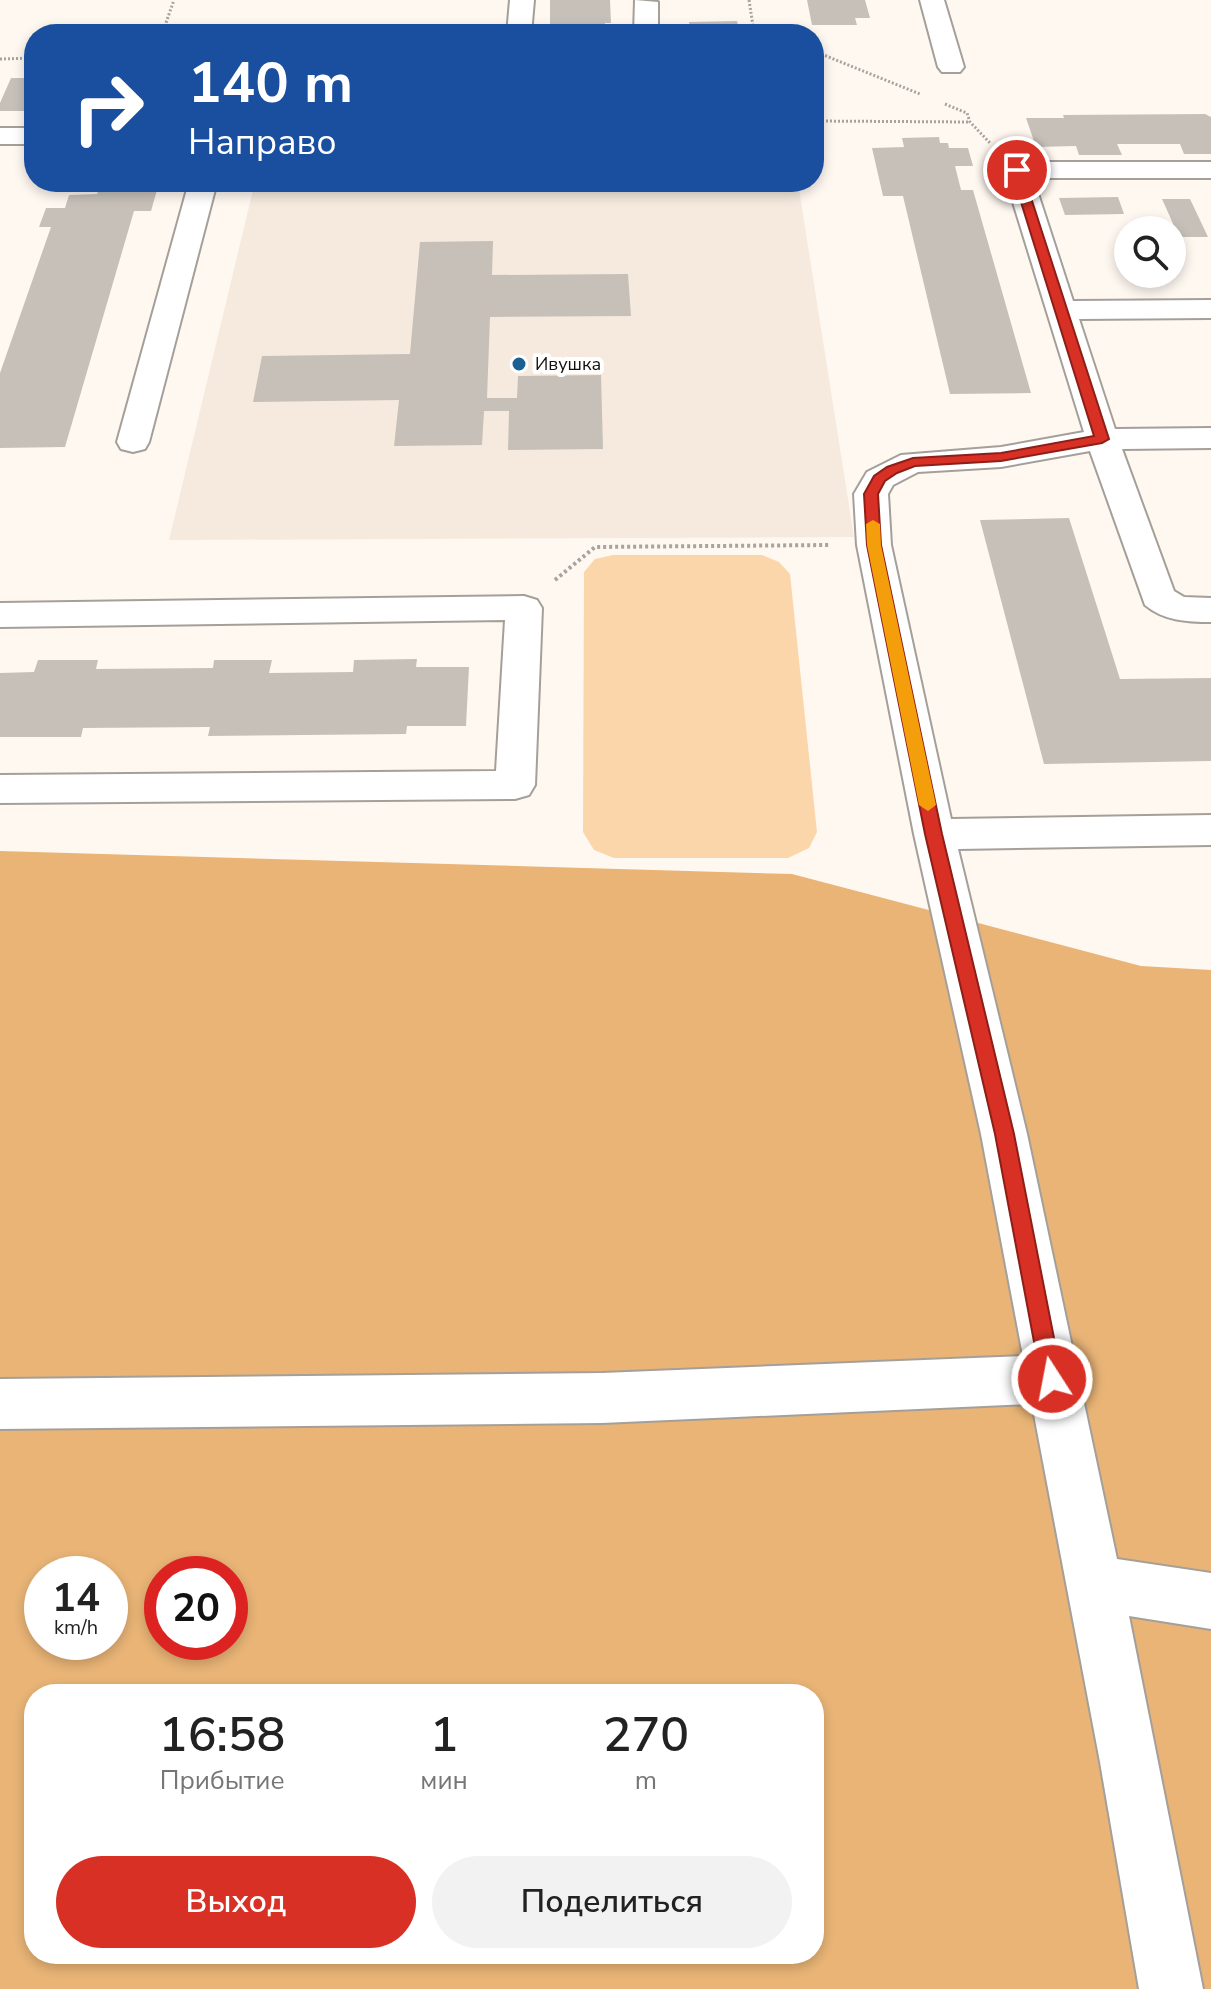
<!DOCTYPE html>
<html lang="ru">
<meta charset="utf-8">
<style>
:root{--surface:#fff;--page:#f2f2f2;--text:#222;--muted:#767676;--accent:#d93025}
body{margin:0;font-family:"Nunito Sans",sans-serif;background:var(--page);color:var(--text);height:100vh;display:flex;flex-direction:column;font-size:30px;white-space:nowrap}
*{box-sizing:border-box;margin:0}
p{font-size:26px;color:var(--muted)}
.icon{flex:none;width:44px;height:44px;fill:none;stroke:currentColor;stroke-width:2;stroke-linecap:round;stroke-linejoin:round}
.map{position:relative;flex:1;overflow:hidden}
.drawer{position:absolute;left:24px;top:1684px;width:800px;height:280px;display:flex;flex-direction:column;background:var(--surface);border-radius:32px;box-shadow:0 4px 12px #0003}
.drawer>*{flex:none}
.top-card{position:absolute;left:24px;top:24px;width:800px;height:168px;border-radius:32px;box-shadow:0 4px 12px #0003;background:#1a4fa0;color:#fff;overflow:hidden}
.buttons{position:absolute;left:1114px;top:216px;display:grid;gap:16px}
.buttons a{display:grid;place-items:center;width:72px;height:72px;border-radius:50%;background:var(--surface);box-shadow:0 4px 12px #0003;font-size:40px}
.speed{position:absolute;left:24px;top:1556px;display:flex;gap:16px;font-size:40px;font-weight:700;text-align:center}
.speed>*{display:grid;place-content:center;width:104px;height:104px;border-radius:50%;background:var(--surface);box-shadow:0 4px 12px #0003;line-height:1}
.speed small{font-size:20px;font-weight:400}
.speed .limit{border:12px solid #d22;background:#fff;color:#111}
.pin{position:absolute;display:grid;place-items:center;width:68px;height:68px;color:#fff;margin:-34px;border:4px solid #fff;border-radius:50%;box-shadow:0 2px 8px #0007}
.me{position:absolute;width:88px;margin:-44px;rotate:349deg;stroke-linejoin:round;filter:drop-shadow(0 0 6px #0008)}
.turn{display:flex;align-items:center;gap:28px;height:168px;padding:0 32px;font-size:36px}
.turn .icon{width:104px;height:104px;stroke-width:2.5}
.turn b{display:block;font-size:56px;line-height:68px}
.eta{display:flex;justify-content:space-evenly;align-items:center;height:136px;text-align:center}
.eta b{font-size:48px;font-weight:600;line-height:56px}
.primary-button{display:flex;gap:16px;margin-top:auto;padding:16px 32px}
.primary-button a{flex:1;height:92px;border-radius:48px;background:var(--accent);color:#fff;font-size:32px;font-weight:600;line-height:92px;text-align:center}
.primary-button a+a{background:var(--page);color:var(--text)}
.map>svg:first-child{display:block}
.built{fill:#f5eadd}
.green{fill:#fbd6ab}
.forest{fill:#e9b476;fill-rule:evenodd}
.building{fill:#c6c0b9}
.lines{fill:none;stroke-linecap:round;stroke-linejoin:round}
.minor-casing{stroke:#a59f99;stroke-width:4}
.path-far1{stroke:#a8a39d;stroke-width:3;stroke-dasharray:2 2;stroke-linecap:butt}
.path{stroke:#a8a39d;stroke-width:4;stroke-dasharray:3 3;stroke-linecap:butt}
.minor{fill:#fff;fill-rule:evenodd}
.route{fill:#d93025;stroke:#8d1f18;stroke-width:2}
.slow{fill:#f59e0b}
.poi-dot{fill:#1a6094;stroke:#fff;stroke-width:3}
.labels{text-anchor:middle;stroke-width:8;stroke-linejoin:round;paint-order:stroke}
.far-poi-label{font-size:18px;fill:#12100d;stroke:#fff;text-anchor:start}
</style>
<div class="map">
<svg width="1211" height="1989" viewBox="0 0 1211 1989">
<rect width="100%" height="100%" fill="#fff8f1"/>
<!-- built -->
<polygon class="built" points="799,189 854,537 169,540 253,190"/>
<!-- green -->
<polygon class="green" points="613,555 762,555 779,562 790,574 817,832 809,848 788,858 614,858 594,850 583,832 584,572 595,559"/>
<!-- forest -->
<path class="forest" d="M0 851 792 874 1141 966 1211 970V1989H0ZM42 1574H110V1642H42ZM162 1574H230V1642H162ZM34 1694H814V1954H34Z"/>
<!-- building -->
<g class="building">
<polygon points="550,0 610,0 611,23 605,23 605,34 550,34"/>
<polygon points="807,0 865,0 870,18 855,18 857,25 812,25"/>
<polygon points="737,21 740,34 691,34 689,22"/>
<polygon points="11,78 34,78 34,111 0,111 0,103"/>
<polygon points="1205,114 1211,117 1211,154 1184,154 1180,144 1117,144 1122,155 1079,155 1076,146 1036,147 1026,118 1064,118 1063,115"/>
<polygon points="939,137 940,143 948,143 949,148 968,148 973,166 955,166 961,190 973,190 1031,393 950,394 903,196 883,196 872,148 904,147 902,138"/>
<polygon points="101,183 140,183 138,190 157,190 151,211 134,211 65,447 0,448 0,373 51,227 39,227 46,208 65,208 69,195 97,194"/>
<polygon points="1118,197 1124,214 1065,215 1059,198"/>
<polygon points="1162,199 1190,199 1208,237 1179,237"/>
<polygon points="493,241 492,275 628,274 631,316 490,317 487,398 517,398 518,376 601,375 603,449 508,450 509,411 484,411 482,445 394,446 399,400 253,402 262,356 410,354 420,242"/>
<polygon points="1069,518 1120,679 1211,678 1211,761 1044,764 980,520"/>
<polygon points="417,659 416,667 469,667 466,726 407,726 406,734 208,736 210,727 83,728 81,737 0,737 0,673 34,672 38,660 98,660 96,669 213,668 214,660 272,660 269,673 353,672 354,660"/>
</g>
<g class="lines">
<!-- minor casing -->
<g class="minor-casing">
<g id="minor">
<polygon points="510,0 534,0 531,34 507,34"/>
<polygon points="635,0 658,2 658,34 634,34"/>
<polygon points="920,0 944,0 964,67 960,72 942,72 938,67"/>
<rect x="0" y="128" width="34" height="16"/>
<path d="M1017 162H1211V178H1033L1073 301 1211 300V318L1079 319 1115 429 1211 428V448L1122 449 1174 591 1184 597 1211 598V622C1188 622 1164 621 1145 605L1090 451 1001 467 918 472 893 485 888 494 891 545 951 819 1211 815V845L958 849 1027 1134 1117 1559 1211 1573V1629L1129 1616 1203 1989H1139L1100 1762 1032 1404 602 1423 0 1429V1379L602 1373 1023 1356 981 1134 914 834 857 545 854 494 867 472 901 455 1001 447 1084 432 1003 170 1007 164Z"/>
<polygon points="189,182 217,182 149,442 145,449 133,452 121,449 117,442"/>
<polygon points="524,596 537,600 542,608 535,785 529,795 515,799 0,803 0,775 496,771 505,620 0,627 0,603"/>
</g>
</g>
<!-- path-far1 -->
<g class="path-far1">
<polyline points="749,0 753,26 773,34"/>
<polyline points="162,34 174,0"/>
<polyline points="814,51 920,94"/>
<polyline points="0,59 34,58"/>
<polyline points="945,104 967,113 970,122 990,143"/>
<polyline points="814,121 970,122"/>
</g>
<!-- path -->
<polyline class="path" points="555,580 595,547 829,545"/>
<!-- minor -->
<use href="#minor" class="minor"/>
</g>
<!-- route -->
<polygon class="route" points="1017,167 1022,170 1109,439 1102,443 1001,461 915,466 897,473 885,481 878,494 881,545 942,834 1014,1134 1062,1379 1059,1386 1052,1389 1044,1386 1041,1379 995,1134 925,834 867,545 864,494 874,476 887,467 913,458 1001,453 1094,436 1011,170"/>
<!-- slow -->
<polygon class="slow" points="873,520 880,524 881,545 936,805 928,811 919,805 867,545 866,524"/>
<!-- markers -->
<circle class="poi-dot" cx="519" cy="364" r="8"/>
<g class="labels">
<!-- far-poi labels -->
<g class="far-poi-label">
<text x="535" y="370">Ивушка</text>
</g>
</g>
</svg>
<div class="buttons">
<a><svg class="icon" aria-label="search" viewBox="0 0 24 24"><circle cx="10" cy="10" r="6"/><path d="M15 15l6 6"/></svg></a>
</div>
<div class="speed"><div>14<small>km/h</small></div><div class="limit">20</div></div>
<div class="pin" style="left:1017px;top:170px;background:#d93025"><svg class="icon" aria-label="arrive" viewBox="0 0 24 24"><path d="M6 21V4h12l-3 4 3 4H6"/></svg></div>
<svg class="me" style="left:1052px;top:1379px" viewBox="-20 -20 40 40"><circle r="17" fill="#d93025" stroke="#fff" stroke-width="3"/><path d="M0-11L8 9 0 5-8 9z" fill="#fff"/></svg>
<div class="top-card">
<div class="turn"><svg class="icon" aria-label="right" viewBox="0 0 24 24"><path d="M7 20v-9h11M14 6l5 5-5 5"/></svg><div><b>140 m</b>Направо</div></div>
</div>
<section class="drawer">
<div class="eta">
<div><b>16:58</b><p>Прибытие</p></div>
<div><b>1</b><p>мин</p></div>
<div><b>270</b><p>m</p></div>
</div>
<div class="primary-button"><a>Выход</a><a>Поделиться</a></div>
</section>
</div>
